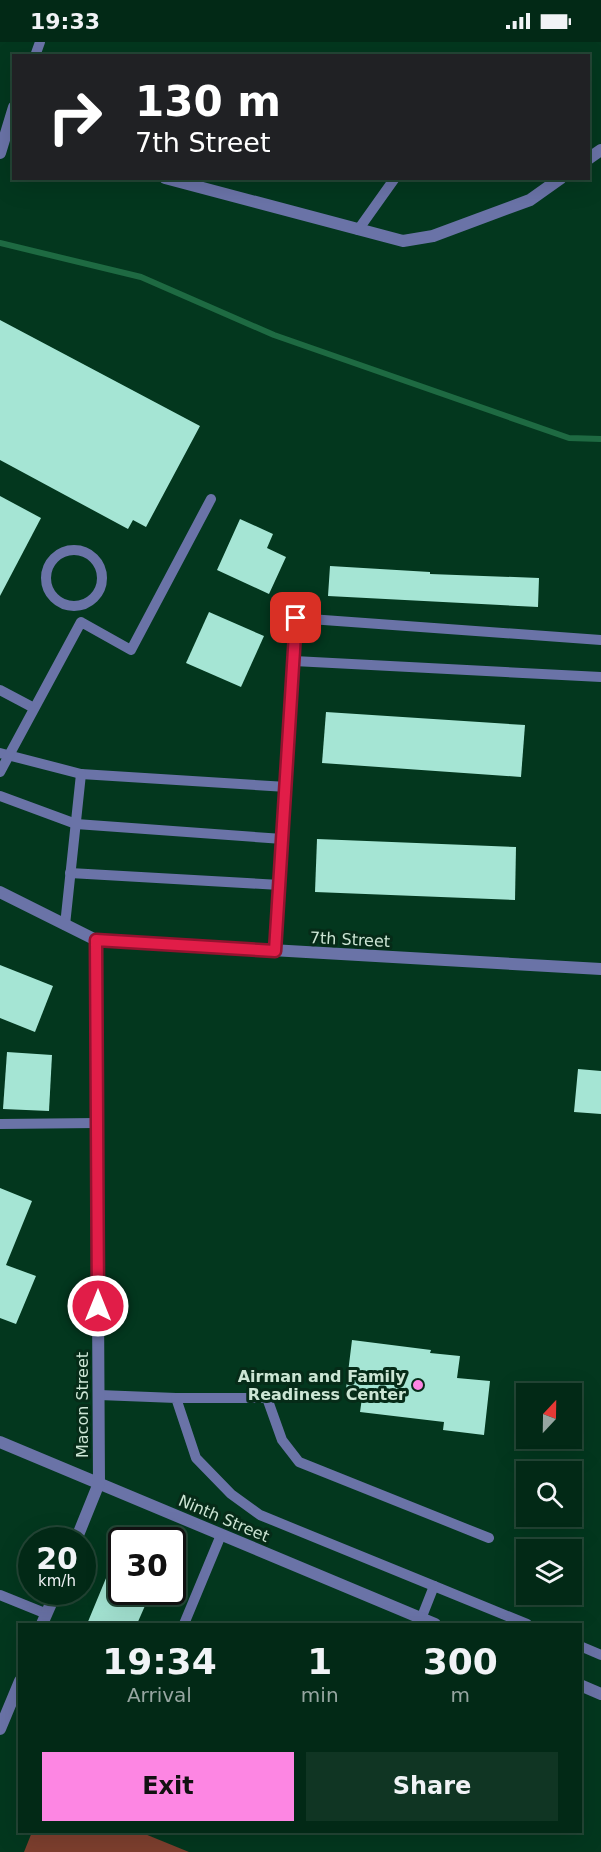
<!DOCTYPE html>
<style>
:root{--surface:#022916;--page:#103523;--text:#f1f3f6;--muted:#96a6a1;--line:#234535;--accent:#fd86e3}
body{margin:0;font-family:"DejaVu Sans",sans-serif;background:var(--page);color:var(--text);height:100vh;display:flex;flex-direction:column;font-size:22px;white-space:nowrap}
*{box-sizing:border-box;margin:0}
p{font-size:20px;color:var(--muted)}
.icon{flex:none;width:33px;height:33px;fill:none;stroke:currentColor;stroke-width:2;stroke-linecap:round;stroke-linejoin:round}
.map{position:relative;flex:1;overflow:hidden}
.details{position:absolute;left:18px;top:1581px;width:564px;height:210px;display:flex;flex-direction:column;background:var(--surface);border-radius:0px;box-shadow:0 6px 24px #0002,0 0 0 2px var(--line)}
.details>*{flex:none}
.guide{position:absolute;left:12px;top:12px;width:578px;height:126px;border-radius:0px;box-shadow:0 6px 24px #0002,0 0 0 2px var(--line);background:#202124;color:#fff;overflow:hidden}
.needle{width:39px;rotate:22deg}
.buttons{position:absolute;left:516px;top:1341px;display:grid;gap:12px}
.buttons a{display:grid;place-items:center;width:66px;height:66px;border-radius:0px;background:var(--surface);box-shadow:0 6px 24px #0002,0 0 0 2px var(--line);font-size:30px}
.speed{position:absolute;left:18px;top:1485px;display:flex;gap:12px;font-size:30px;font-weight:700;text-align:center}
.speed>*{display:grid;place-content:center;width:78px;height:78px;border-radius:50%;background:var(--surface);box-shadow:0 6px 24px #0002,0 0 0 2px var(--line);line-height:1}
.speed small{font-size:15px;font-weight:400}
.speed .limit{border:3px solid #111;border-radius:9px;background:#fff;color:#111}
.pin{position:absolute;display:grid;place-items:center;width:51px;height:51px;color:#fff;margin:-26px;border-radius:12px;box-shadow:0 3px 9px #0006}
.me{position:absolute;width:66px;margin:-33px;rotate:0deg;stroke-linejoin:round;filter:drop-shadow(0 0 4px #0008)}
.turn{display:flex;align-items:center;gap:21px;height:126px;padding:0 24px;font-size:27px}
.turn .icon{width:78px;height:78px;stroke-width:2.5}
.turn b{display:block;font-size:42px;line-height:51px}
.eta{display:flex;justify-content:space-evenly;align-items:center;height:102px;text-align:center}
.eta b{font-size:36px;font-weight:800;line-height:42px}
.action{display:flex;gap:12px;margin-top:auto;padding:12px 24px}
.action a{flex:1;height:69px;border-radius:0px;background:var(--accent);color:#111;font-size:24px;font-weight:800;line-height:69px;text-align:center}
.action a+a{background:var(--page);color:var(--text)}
.status{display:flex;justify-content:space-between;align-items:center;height:42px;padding:0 30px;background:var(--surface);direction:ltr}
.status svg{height:16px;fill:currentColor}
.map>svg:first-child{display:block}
.green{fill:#7d3f2e}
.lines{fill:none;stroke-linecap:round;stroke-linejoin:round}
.stream{stroke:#1e6a42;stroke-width:6}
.building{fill:#a5e5d4}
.service{stroke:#6a73a7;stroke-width:10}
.minor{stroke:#6a73a7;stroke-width:12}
.route-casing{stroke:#92132f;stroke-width:15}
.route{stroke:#e11d48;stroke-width:10}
.poi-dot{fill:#fd86e3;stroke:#062b18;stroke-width:2}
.labels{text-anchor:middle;stroke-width:6;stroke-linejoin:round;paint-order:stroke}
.street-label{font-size:16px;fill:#cce5d4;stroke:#062b18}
.poi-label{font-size:16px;font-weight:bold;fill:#cce5d4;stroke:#062b18;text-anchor:end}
</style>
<div class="status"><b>19:33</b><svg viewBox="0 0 49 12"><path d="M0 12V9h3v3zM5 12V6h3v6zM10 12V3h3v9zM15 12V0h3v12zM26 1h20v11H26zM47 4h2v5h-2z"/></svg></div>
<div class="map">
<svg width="601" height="1810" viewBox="0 0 601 1810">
<rect width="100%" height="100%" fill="#03371e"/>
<!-- green -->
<polygon class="green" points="32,1790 140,1790 189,1810 24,1810"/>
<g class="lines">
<!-- stream -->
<polyline class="stream" points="0,201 141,235 274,293 569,396 601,397"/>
</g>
<!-- building -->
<g class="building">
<polygon points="0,278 200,384 146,485 133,478 128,487 0,418"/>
<polygon points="0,454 41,476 0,554"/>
<polygon points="240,477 273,492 267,506 286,515 269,552 217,528"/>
<polygon points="330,524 430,530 430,532 539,536 538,565 328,554"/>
<polygon points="209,570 264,594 241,645 186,621"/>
<polygon points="326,670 525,683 521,735 322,721"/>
<polygon points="317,797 516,805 515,858 315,850"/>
<polygon points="0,923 53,944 35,990 0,976"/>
<polygon points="7,1010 52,1013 49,1069 3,1067"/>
<polygon points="578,1027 601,1029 601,1072 574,1070"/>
<polygon points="0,1146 32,1159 6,1223 36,1234 16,1282 0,1276"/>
<polygon points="352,1298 431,1308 430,1311 460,1314 457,1336 490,1339 484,1393 443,1388 444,1380 360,1370 363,1349 346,1347"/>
<polygon points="121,1500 122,1550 151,1550 137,1582 87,1582"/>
</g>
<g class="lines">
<!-- service -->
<g class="service">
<polyline points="35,14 40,0"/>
<polyline points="358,188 395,136"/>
<circle cx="74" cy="536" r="28"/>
<polyline points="294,619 601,635"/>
<polyline points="0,648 34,666"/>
<polyline points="0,711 81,732 287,745 275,909"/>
<polyline points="0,730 81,580 131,608 211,457"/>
<polyline points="287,745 296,576 601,598"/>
<polyline points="0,754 76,782 283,797"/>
<polyline points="70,831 280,843"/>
<polyline points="65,883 81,732"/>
<polyline points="0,1082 97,1081"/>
<polyline points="99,1353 176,1356 196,1416 231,1452 260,1473 434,1544"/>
<polyline points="176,1356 267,1356 282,1398 299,1420 489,1496"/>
<polyline points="0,1553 47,1572"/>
<polyline points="421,1577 434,1544 527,1582"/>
<polyline points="184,1582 221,1493"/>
<polyline points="580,1604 601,1613"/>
</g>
<!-- minor -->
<g class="minor">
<polyline points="0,111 14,65"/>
<polyline points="588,117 601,108"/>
<polyline points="165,136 403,199 433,194 530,158 561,136"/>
<polyline points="0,850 96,898 601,927"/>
<polyline points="0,1400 435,1582"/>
<polyline points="76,1498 99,1441 96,898"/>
<polyline points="42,1582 56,1550"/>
<polyline points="580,1643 601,1652"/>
<polyline points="0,1687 20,1639"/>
</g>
</g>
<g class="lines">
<!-- route casing -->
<g class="route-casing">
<polyline id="route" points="98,1264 96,898 275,909 296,576"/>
</g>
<!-- route -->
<use href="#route" class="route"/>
</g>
<!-- markers -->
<circle class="poi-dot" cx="418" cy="1343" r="6"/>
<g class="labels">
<!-- street labels -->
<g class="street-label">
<text transform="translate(350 897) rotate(3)" y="6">7th Street</text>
<text transform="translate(82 1363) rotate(-90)" y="6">Macon Street</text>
<text transform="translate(224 1476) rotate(23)" y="6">Ninth Street</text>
</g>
<!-- poi labels -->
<g class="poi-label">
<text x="406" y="1340">Airman and Family<tspan x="406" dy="18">Readiness Center</tspan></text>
</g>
</g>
</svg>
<div class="buttons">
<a><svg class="needle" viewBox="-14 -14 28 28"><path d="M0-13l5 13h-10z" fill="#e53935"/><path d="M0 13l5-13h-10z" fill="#96a6a1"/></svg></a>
<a><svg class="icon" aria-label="search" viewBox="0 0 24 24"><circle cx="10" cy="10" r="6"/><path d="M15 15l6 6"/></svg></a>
<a><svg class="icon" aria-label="layers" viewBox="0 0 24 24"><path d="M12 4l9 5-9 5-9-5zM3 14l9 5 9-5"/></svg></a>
</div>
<div class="speed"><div>20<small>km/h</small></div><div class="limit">30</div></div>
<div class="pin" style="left:296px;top:576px;background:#d93025"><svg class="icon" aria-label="arrive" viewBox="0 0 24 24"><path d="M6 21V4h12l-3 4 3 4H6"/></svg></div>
<svg class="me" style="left:98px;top:1264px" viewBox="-20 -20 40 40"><circle r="17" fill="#e11d48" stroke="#fff" stroke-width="3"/><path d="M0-11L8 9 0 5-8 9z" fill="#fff"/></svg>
<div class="guide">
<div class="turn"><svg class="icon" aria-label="right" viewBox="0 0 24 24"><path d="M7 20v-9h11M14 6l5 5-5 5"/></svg><div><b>130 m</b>7th Street</div></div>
</div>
<section class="details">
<div class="eta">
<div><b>19:34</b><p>Arrival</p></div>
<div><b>1</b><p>min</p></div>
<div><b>300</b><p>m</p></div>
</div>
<div class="action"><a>Exit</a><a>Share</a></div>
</section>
</div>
